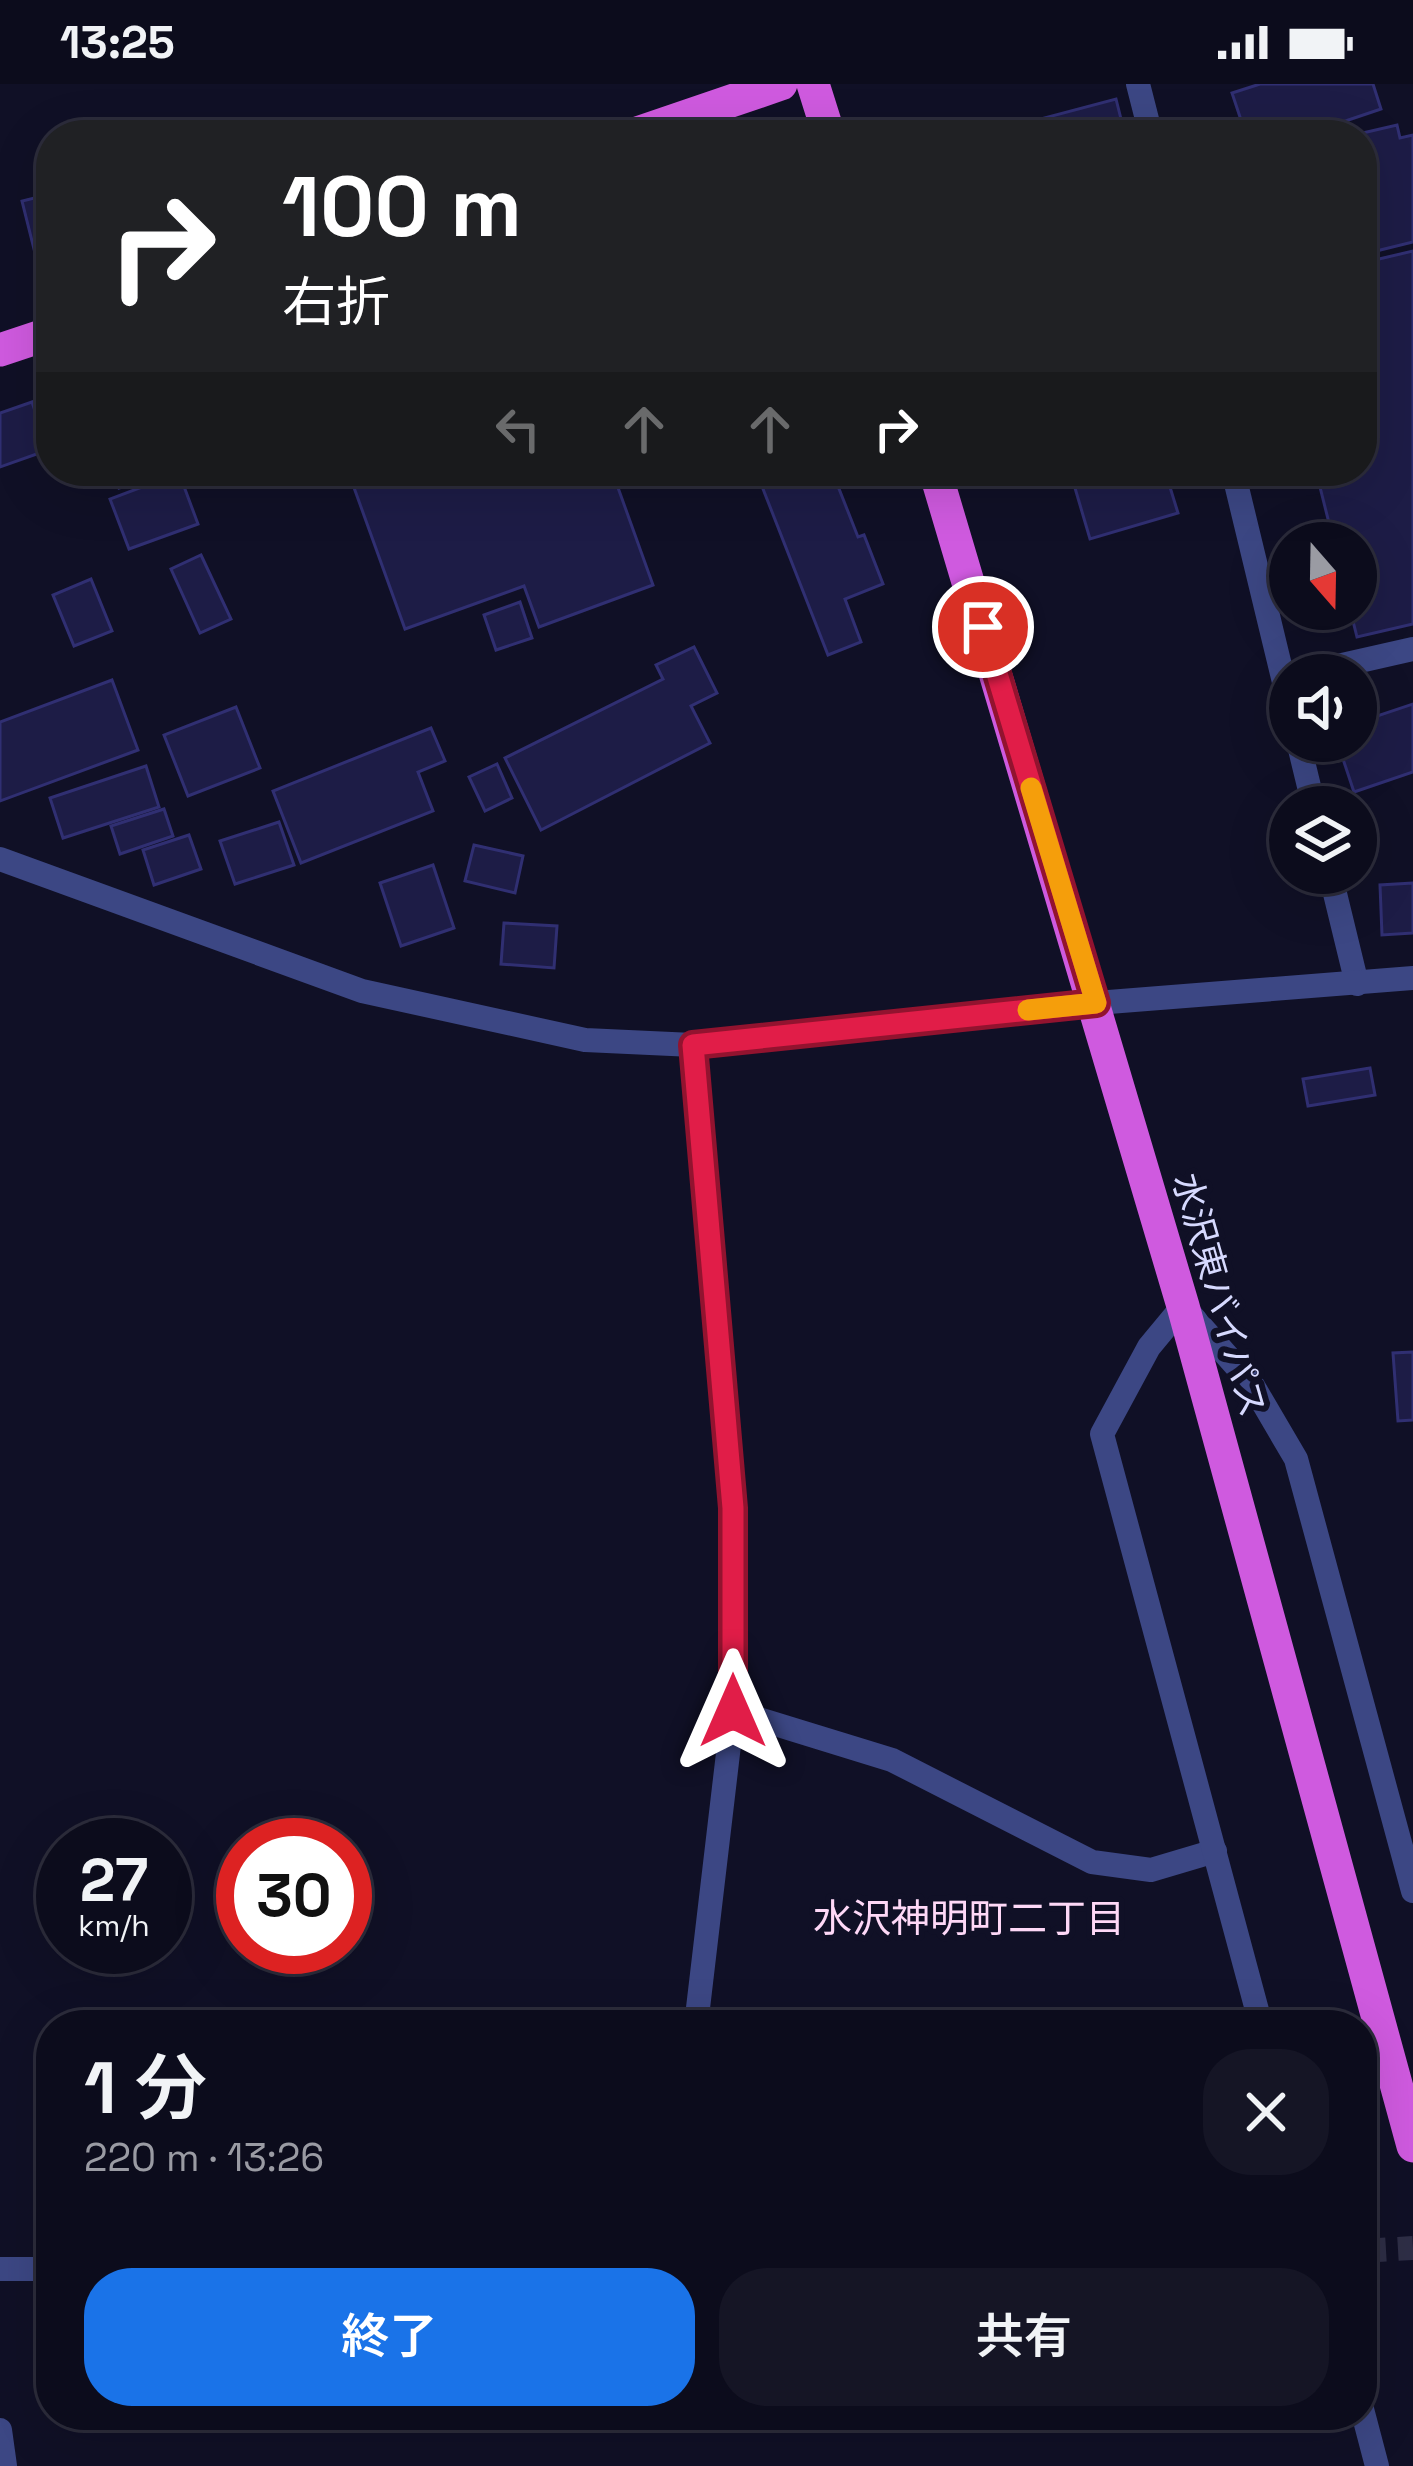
<!DOCTYPE html>
<html lang="ja">
<meta charset="utf-8">
<style>
:root{--surface:#0c0c1c;--page:#151525;--text:#f1f3f6;--muted:#9a9ba3;--line:#2c2c3b;--accent:#1a73e8}
body{margin:0;font-family:"Space Grotesk","Noto Sans JP",sans-serif;background:var(--page);color:var(--text);height:100vh;display:flex;flex-direction:column;font-size:45px;white-space:nowrap}
*{box-sizing:border-box;margin:0}
p{font-size:39px;color:var(--muted)}
.icon{flex:none;width:66px;height:66px;fill:none;stroke:currentColor;stroke-width:2;stroke-linecap:round;stroke-linejoin:round}
.map{position:relative;flex:1;overflow:hidden}
.side{position:absolute;left:36px;top:1926px;width:1341px;height:420px;display:flex;flex-direction:column;background:var(--surface);border-radius:48px;box-shadow:0 12px 48px #0002,0 0 0 3px var(--line)}
.side>*{flex:none}
.banner{position:absolute;left:36px;top:36px;width:1341px;height:366px;border-radius:48px;box-shadow:0 12px 48px #0002,0 0 0 3px var(--line);background:#202124;color:#fff;overflow:hidden}
.needle{width:78px;rotate:160deg}
.controls{position:absolute;left:1269px;top:438px;display:grid;gap:24px}
.controls a{display:grid;place-items:center;width:108px;height:108px;border-radius:50%;background:var(--surface);box-shadow:0 12px 48px #0002,0 0 0 3px var(--line);font-size:60px}
.speed{position:absolute;left:36px;top:1734px;display:flex;gap:24px;font-size:60px;font-weight:700;text-align:center}
.speed>*{display:grid;place-content:center;width:156px;height:156px;border-radius:50%;background:var(--surface);box-shadow:0 12px 48px #0002,0 0 0 3px var(--line);line-height:1}
.speed small{font-size:30px;font-weight:400}
.speed .limit{border:18px solid #d22;background:#fff;color:#111}
.pin{position:absolute;display:grid;place-items:center;width:102px;height:102px;color:#fff;margin:-51px;border:6px solid #fff;border-radius:50%;box-shadow:0 3px 12px #0007}
.me{position:absolute;width:132px;margin:-66px;rotate:0deg;stroke-linejoin:round;filter:drop-shadow(0 0 9px #0008)}
.turn{display:flex;align-items:center;gap:42px;height:252px;padding:0 48px;font-size:54px}
.turn .icon{width:156px;height:156px;stroke-width:2.5}
.turn b{display:block;font-size:84px;line-height:102px}
.lanes{display:flex;align-items:center;height:114px;padding:0 48px;background:#0003;justify-content:center;gap:60px;direction:ltr}
.lanes .off{opacity:.35}
.round{display:grid;place-items:center;flex:none;width:126px;height:126px;border-radius:48px;background:var(--page)}
.headline{display:flex;align-items:center;justify-content:space-between;height:204px;padding:0 48px}
h1{font-size:72px;font-weight:600;line-height:90px}
.cta{display:flex;gap:24px;margin-top:auto;padding:24px 48px}
.cta a{flex:1;height:138px;border-radius:48px;background:var(--accent);color:#fff;font-size:48px;font-weight:600;line-height:138px;text-align:center}
.cta a+a{background:var(--page);color:var(--text)}
.status{display:flex;justify-content:space-between;align-items:center;height:84px;padding:0 60px;background:var(--surface);direction:ltr}
.status svg{height:33px;fill:currentColor}
.map>svg:first-child{display:block}
.building{fill:#1d1c46;stroke:#302f72;stroke-width:3}
.lines{fill:none;stroke-linecap:round;stroke-linejoin:round}
.tertiary-tunnel{stroke:#2e2e46;stroke-width:24;stroke-dasharray:24 12;stroke-linecap:butt}
.minor{stroke:#3c4784;stroke-width:24}
.tertiary{stroke:#3c4784;stroke-width:24}
.trunk{stroke:#cf5adf;stroke-width:33}
.route-casing{stroke:#92132f;stroke-width:30}
.route{stroke:#e11d48;stroke-width:21}
.slow{stroke:#f59e0b;stroke-width:21}
.labels{text-anchor:middle;stroke-width:12;stroke-linejoin:round;paint-order:stroke}
.street-label{font-size:36px;fill:#d6d9fe;stroke:#101026}
.neighbourhood-label{font-size:39px;fill:#fed8f7;stroke:#101026}
</style>
<div class="status"><b>13:25</b><svg viewBox="0 0 49 12"><path d="M0 12V9h3v3zM5 12V6h3v6zM10 12V3h3v9zM15 12V0h3v12zM26 1h20v11H26zM47 4h2v5h-2z"/></svg></div>
<div class="map">
<svg width="1413" height="2382" viewBox="0 0 1413 2382">
<rect width="100%" height="100%" fill="#101026"/>
<!-- building -->
<g class="building">
<polygon points="1260,0 1373,0 1381,25 1304,51 1246,51 1232,9"/>
<polygon points="1116,15 1125,51 984,51 984,50"/>
<polygon points="1397,41 1400,54 1413,51 1413,158 1364,170 1362,51 1354,51"/>
<polygon points="51,110 51,178 38,181 22,117"/>
<polygon points="1413,167 1413,540 1357,553 1350,525 1356,525 1356,459 1334,459 1316,387 1362,387 1362,179"/>
<polygon points="32,318 48,366 0,383 0,329"/>
<polygon points="113,387 169,387 119,404"/>
<polygon points="348,387 612,387 653,501 539,543 524,502 405,545"/>
<polygon points="756,387 832,387 858,453 864,451 883,500 845,515 861,558 828,571"/>
<polygon points="1070,387 1165,387 1178,429 1090,455"/>
<polygon points="179,389 198,440 129,465 110,415"/>
<polygon points="201,471 231,535 200,549 171,485"/>
<polygon points="91,495 112,547 74,562 53,511"/>
<polygon points="520,518 532,554 496,566 484,531"/>
<polygon points="694,563 717,609 691,622 710,659 541,746 505,674 663,595 656,581"/>
<polygon points="112,596 138,666 0,717 0,638"/>
<polygon points="1413,620 1413,688 1354,708 1337,657 1356,657 1356,639"/>
<polygon points="236,623 260,684 188,712 164,651"/>
<polygon points="431,644 445,677 418,688 433,727 301,779 273,707"/>
<polygon points="497,680 512,714 485,727 469,693"/>
<polygon points="146,682 159,723 63,754 50,714"/>
<polygon points="164,725 173,752 120,770 111,742"/>
<polygon points="279,738 294,781 235,800 220,757"/>
<polygon points="189,751 201,785 154,801 143,766"/>
<polygon points="474,761 523,772 515,809 465,797"/>
<polygon points="433,781 454,844 401,862 380,799"/>
<polygon points="1413,799 1413,849 1382,851 1380,801"/>
<polygon points="504,839 557,842 554,884 501,880"/>
<polygon points="1370,984 1375,1011 1308,1022 1303,995"/>
<polygon points="1413,1268 1413,1336 1398,1337 1393,1269"/>
</g>
<g class="lines">
<!-- tertiary-tunnel -->
<polyline class="tertiary-tunnel" points="1362,2167 1413,2164"/>
<!-- minor -->
<g class="minor">
<polyline points="1138,0 1151,51"/>
<polyline points="1233,387 1290,623"/>
<polyline points="1298,591 1413,565"/>
<polyline points="1298,657 1314,723"/>
<polyline points="1330,789 1357,900"/>
<polyline points="693,961 733,1424 733,1627 696,1941"/>
<polyline points="733,1627 892,1676 1092,1778 1151,1786 1215,1767"/>
<polyline points="1261,1941 1102,1350 1149,1263 1183,1222 1252,1300 1296,1375 1413,1807"/>
<polyline points="1362,2325 1377,2382"/>
</g>
<!-- tertiary -->
<g class="tertiary">
<polyline points="0,775 362,907 585,956 693,961 1096,919 1413,894"/>
<polyline points="0,2185 51,2185"/>
<polyline points="0,2346 5,2382"/>
</g>
<!-- trunk -->
<g class="trunk">
<polyline points="813,0 829,51"/>
<polyline points="631,51 781,0"/>
<polyline points="0,266 51,249"/>
<polyline points="935,387 1183,1222 1413,2062"/>
</g>
</g>
<g class="lines">
<!-- route casing -->
<g class="route-casing">
<polyline id="route" points="733,1627 733,1424 693,961 1096,919 983,543"/>
</g>
<!-- route -->
<use href="#route" class="route"/>
<!-- slow -->
<polyline class="slow" points="1028,926 1096,919 1031,704"/>
</g>
<g class="labels">
<!-- street labels -->
<g class="street-label">
<text transform="translate(1220 1211) rotate(74)" y="13">水沢東バイパス</text>
</g>
<!-- neighbourhood labels -->
<g class="neighbourhood-label">
<text x="969" y="1848">水沢神明町二丁目</text>
</g>
</g>
</svg>
<div class="controls">
<a><svg class="needle" viewBox="-14 -14 28 28"><path d="M0-13l5 13h-10z" fill="#e53935"/><path d="M0 13l5-13h-10z" fill="#9a9ba3"/></svg></a>
<a><svg class="icon" aria-label="sound" viewBox="0 0 24 24"><path d="M4 9h4l5-4v14l-5-4H4zM17 9q2 3 0 6"/></svg></a>
<a><svg class="icon" aria-label="layers" viewBox="0 0 24 24"><path d="M12 4l9 5-9 5-9-5zM3 14l9 5 9-5"/></svg></a>
</div>
<div class="speed"><div>27<small>km/h</small></div><div class="limit">30</div></div>
<div class="pin" style="left:983px;top:543px;background:#d93025"><svg class="icon" aria-label="arrive" viewBox="0 0 24 24"><path d="M6 21V4h12l-3 4 3 4H6"/></svg></div>
<svg class="me" style="left:733px;top:1627px" viewBox="-20 -20 40 40"><path d="M0-17L14 15 0 8-14 15z" fill="#e11d48" stroke="#fff" stroke-width="4"/></svg>
<div class="banner">
<div class="turn"><svg class="icon" aria-label="right" viewBox="0 0 24 24"><path d="M7 20v-9h11M14 6l5 5-5 5"/></svg><div><b>100 m</b>右折</div></div>
<div class="lanes"><svg class="icon off" aria-label="left" viewBox="0 0 24 24"><path d="M17 20v-9H6M10 6l-5 5 5 5"/></svg><svg class="icon off" aria-label="ahead" viewBox="0 0 24 24"><path d="M12 20V5M6 11l6-6 6 6"/></svg><svg class="icon off" aria-label="ahead" viewBox="0 0 24 24"><path d="M12 20V5M6 11l6-6 6 6"/></svg><svg class="icon" aria-label="right" viewBox="0 0 24 24"><path d="M7 20v-9h11M14 6l5 5-5 5"/></svg></div>
</div>
<section class="side">
<div class="headline"><div><h1>1 分</h1><p>220 m · 13:26</p></div><a class="round"><svg class="icon" aria-label="close" viewBox="0 0 24 24"><path d="M6 6l12 12M18 6L6 18"/></svg></a></div>
<div class="cta"><a>終了</a><a>共有</a></div>
</section>
</div>
